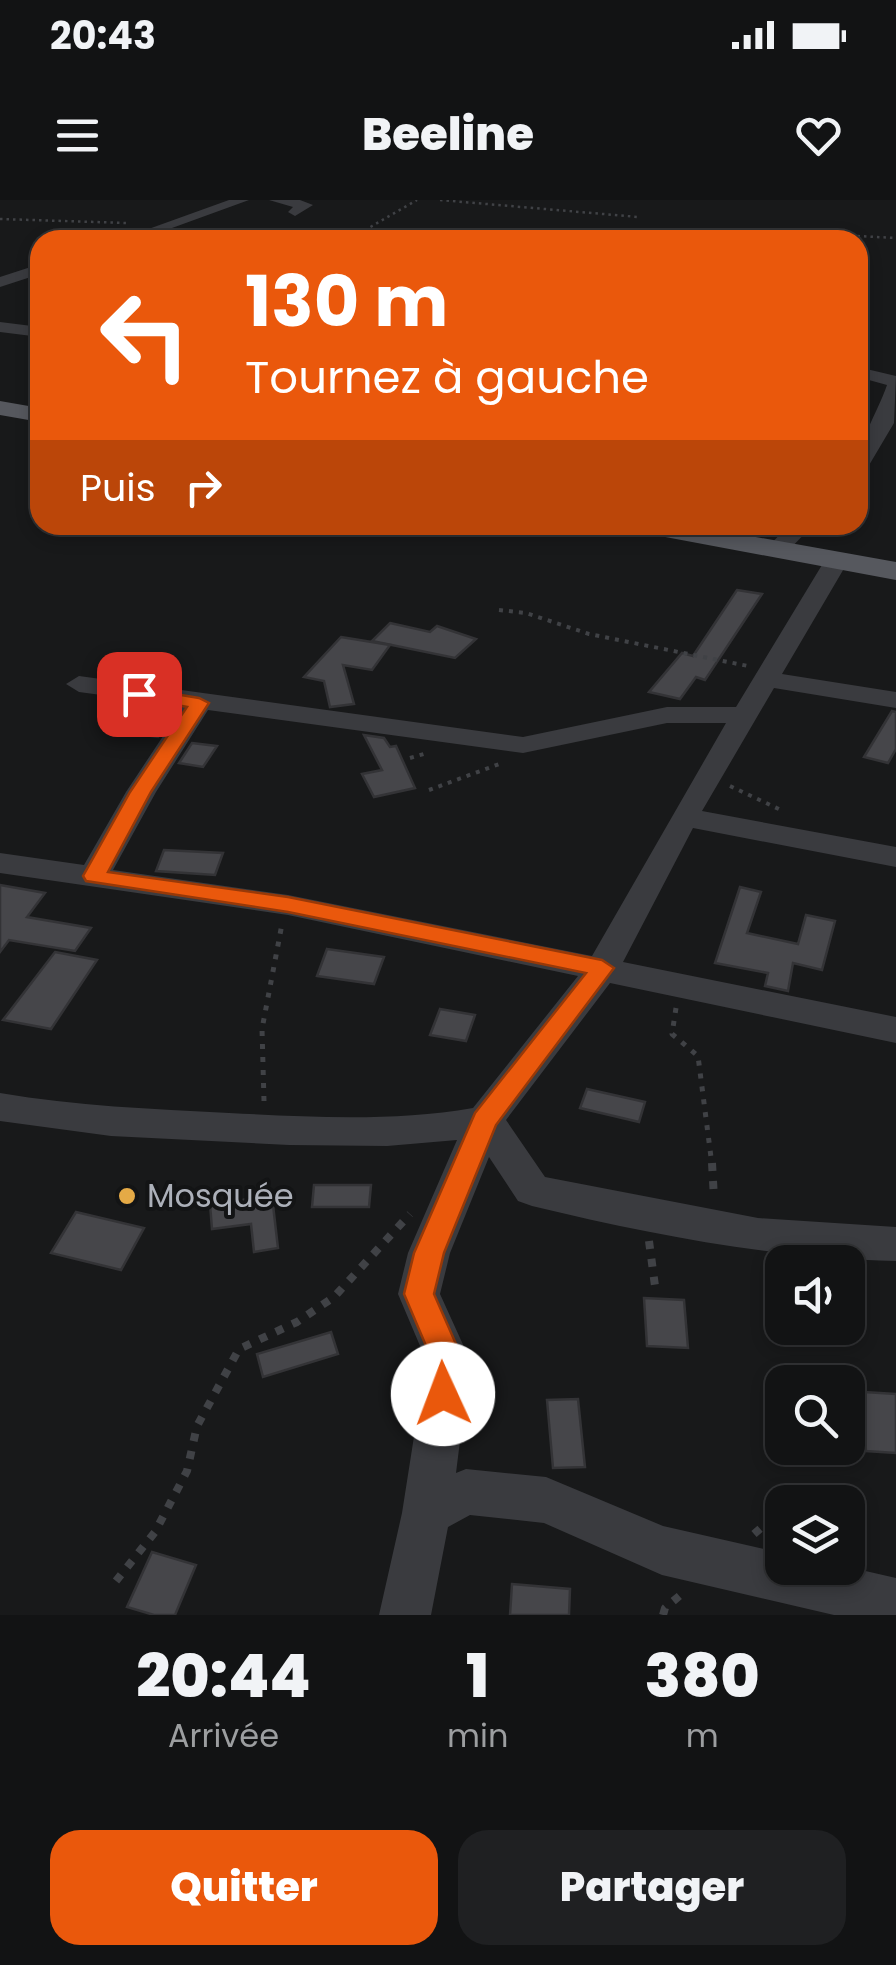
<!DOCTYPE html>
<html lang="fr">
<meta charset="utf-8">
<style>
:root{--surface:#121314;--page:#1f2022;--text:#f1f3f6;--muted:#9c9ea0;--line:#313234;--accent:#ea580c}
body{margin:0;font-family:Poppins,sans-serif;background:var(--page);color:var(--text);height:100vh;display:flex;flex-direction:column;font-size:38px;white-space:nowrap}
*{box-sizing:border-box;margin:0}
p{font-size:32px;color:var(--muted)}
.icon{flex:none;width:55px;height:55px;fill:none;stroke:currentColor;stroke-width:2;stroke-linecap:round;stroke-linejoin:round}
.map{position:relative;height:1415px;overflow:hidden}
.sheet{display:flex;flex-direction:column;background:var(--surface);flex:1}
.sheet>*{flex:none}
.top-card{position:absolute;left:30px;top:30px;width:838px;height:305px;border-radius:30px;box-shadow:0 5px 15px #0003,0 0 0 2px var(--line);background:#ea580c;color:#fff;overflow:hidden}
.buttons{position:absolute;left:765px;top:1045px;display:grid;gap:20px}
.buttons a{display:grid;place-items:center;width:100px;height:100px;border-radius:20px;background:var(--surface);box-shadow:0 5px 15px #0003,0 0 0 2px var(--line);font-size:50px}
.pin{position:absolute;display:grid;place-items:center;width:85px;height:85px;color:#fff;margin:-42px;border-radius:20px;box-shadow:0 5px 15px #0006}
.me{position:absolute;width:110px;margin:-55px;rotate:358deg;stroke-linejoin:round;filter:drop-shadow(0 0 8px #0008)}
.turn{display:flex;align-items:center;gap:35px;height:210px;padding:0 50px;font-size:45px}
.turn .icon{width:130px;height:130px;stroke-width:2.5}
.turn b{display:block;font-size:70px;line-height:85px}
.then{display:flex;align-items:center;height:95px;padding:0 50px;background:#0003;gap:20px;font-size:38px}
.eta{display:flex;justify-content:space-evenly;align-items:center;height:170px;text-align:center}
.eta b{font-size:60px;font-weight:800;line-height:70px}
.action{display:flex;gap:20px;margin-top:auto;padding:20px 50px}
.action a{flex:1;height:115px;border-radius:30px;background:var(--accent);color:#fff;font-size:40px;font-weight:800;line-height:115px;text-align:center}
.action a+a{background:var(--page);color:var(--text)}
.status{display:flex;justify-content:space-between;align-items:center;height:70px;padding:0 50px;background:var(--surface);direction:ltr}
.status svg{height:28px;fill:currentColor}
header{display:flex;justify-content:space-between;align-items:center;height:130px;padding:0 50px;background:var(--surface);font-size:45px;font-weight:800}
.map>svg:first-child{display:block}
.building{fill:#46464a;stroke:#333336;stroke-width:2.5}
.lines{fill:none;stroke-linecap:round;stroke-linejoin:round}
.path-far3{stroke:#404246;stroke-width:2.5;stroke-dasharray:2.5 4;stroke-linecap:butt}
.path-far2{stroke:#404246;stroke-width:4;stroke-dasharray:4 6;stroke-linecap:butt}
.path-far1{stroke:#404246;stroke-width:5;stroke-dasharray:5 8;stroke-linecap:butt}
.path{stroke:#404246;stroke-width:8;stroke-dasharray:8 10;stroke-linecap:butt}
.minor{fill:#3a3b3f;fill-rule:evenodd}
.major{fill:#56585e;fill-rule:evenodd}
.route{fill:#ea580c;stroke:#983908;stroke-width:2.5}
.poi-dot{fill:#e5aa46;stroke:#131415;stroke-width:4}
.labels{text-anchor:middle;stroke-width:8;stroke-linejoin:round;paint-order:stroke}
.near-poi-label{font-size:32px;fill:#acb0b9;stroke:#131415;text-anchor:start}
</style>
<div class="status"><b>20:43</b><svg viewBox="0 0 49 12"><path d="M0 12V9h3v3zM5 12V6h3v6zM10 12V3h3v9zM15 12V0h3v12zM26 1h20v11H26zM47 4h2v5h-2z"/></svg></div>
<header><svg class="icon" aria-label="menu" viewBox="0 0 24 24"><path d="M4 6h16M4 12h16M4 18h16"/></svg>Beeline<svg class="icon" aria-label="heart" viewBox="0 0 24 24"><path d="M12 20l-8-8c-3-5 5-10 8-4 3-6 11-1 8 4z"/></svg></header>
<div class="map">
<svg width="896" height="1415" viewBox="0 0 896 1415">
<rect width="100%" height="100%" fill="#18191a"/>
<!-- building -->
<g class="building">
<polygon points="737,390 762,394 705,480 696,477 680,499 649,492 682,453 693,456"/>
<polygon points="390,423 430,432 437,426 476,439 455,458 372,441"/>
<polygon points="341,437 390,445 372,470 343,465 354,504 330,507 324,481 304,477"/>
<polygon points="151,505 177,509 158,537 131,533"/>
<polygon points="892,511 896,512 896,549 888,563 864,557"/>
<polygon points="364,535 384,538 390,547 396,546 415,588 374,597 362,574 382,570"/>
<polygon points="192,543 217,546 203,567 179,563"/>
<polygon points="164,650 223,653 215,675 156,671"/>
<polygon points="0,685 45,693 27,717 91,728 75,751 9,740 0,752"/>
<polygon points="740,687 761,692 747,733 798,744 806,715 835,721 822,770 793,763 788,791 765,786 768,773 715,763"/>
<polygon points="327,749 384,757 374,784 317,776"/>
<polygon points="55,752 97,760 51,829 3,820"/>
<polygon points="440,809 475,815 466,841 430,835"/>
<polygon points="587,889 645,902 639,922 580,908"/>
<polygon points="314,985 371,985 369,1007 312,1007"/>
<polygon points="272,996 278,1048 254,1052 251,1024 212,1029 210,1004"/>
<polygon points="76,1012 144,1028 121,1070 51,1053"/>
<polygon points="644,1098 684,1100 688,1148 647,1146"/>
<polygon points="331,1132 338,1154 263,1177 257,1154"/>
<polygon points="848,1191 896,1194 896,1253 866,1251 865,1242 848,1238"/>
<polygon points="578,1199 585,1267 553,1268 547,1200"/>
<polygon points="152,1352 196,1365 175,1415 154,1415 127,1407"/>
<polygon points="512,1384 570,1389 569,1415 510,1415"/>
</g>
<g class="lines">
<!-- path-far3 -->
<g class="path-far3">
<polyline points="440,0 638,17"/>
<polyline points="0,19 127,23"/>
<polyline points="838,35 896,38"/>
<polyline points="348,40 417,0"/>
</g>
<!-- path-far2 -->
<g class="path-far2">
<polyline points="499,410 526,413 589,434 748,466"/>
<polyline points="410,558 427,553"/>
<polyline points="730,586 783,611"/>
<polyline points="429,590 502,563"/>
</g>
<!-- path-far1 -->
<g class="path-far1">
<polyline points="676,808 672,834 698,856 712,965"/>
<polyline points="264,901 262,829 282,724"/>
</g>
<!-- path -->
<g class="path">
<polyline points="712,963 714,998"/>
<polyline points="649,1041 655,1086"/>
<polyline points="792,1302 798,1297"/>
<polyline points="754,1334 782,1310"/>
<polyline points="116,1381 155,1332 187,1271 197,1226 239,1149 297,1122 334,1097 410,1014"/>
<polyline points="663,1415 665,1408 684,1392"/>
</g>
<!-- minor -->
<g class="minor">
<polygon points="229,0 249,0 139,40 118,40"/>
<polygon points="269,0 300,0 313,5 295,16 288,12 293,7"/>
<polygon points="40,64 40,74 0,87 0,77"/>
<polygon points="0,122 40,127 40,137 0,132"/>
<path d="M858 167 896 176 894 223 865 272 858 274C856 244 877 214 887 185L858 177Z"/>
<polygon points="789,325 813,325 785,354 769,354 766,349"/>
<path d="M837 353 849 360 782 474 896 492V508L774 488 702 611 896 647V667L693 628 623 762 896 817V843L610 783 506 920 545 977 758 1018 896 1027V1061C772 1058 652 1035 532 1006L518 1001 489 957 450 1053 440 1094 470 1160 456 1273 466 1269 546 1277 663 1326 782 1353V1368L848 1367 896 1378V1415H834L662 1375 544 1323 470 1315 448 1327 431 1415H379L402 1313 426 1160 398 1094 408 1053 457 940 387 946 289 945 111 936 0 921V893C76 906 152 909 229 913 310 917 392 922 473 908L578 776 288 715 0 673V653L84 665 126 592 183 506 79 492 66 484 79 476 523 537 667 507H736L825 360ZM208 510 523 553 667 523H726L592 756 288 695 113 670 156 592Z"/>
</g>
<!-- major -->
<g class="major">
<polygon points="0,201 40,208 40,222 0,215"/>
<polygon points="630,325 689,325 896,362 896,380 644,333"/>
</g>
</g>
<!-- route -->
<polygon class="route" points="139,488 199,498 209,503 151,592 108,672 288,697 602,760 614,768 496,925 444,1053 434,1094 463,1160 454,1204 443,1209 431,1204 427,1194 432,1160 404,1094 414,1053 475,913 586,773 288,712 86,681 83,676 130,592 187,507 133,497 130,494"/>
<!-- markers -->
<circle class="poi-dot" cx="127" cy="996" r="10"/>
<g class="labels">
<!-- near-poi labels -->
<g class="near-poi-label">
<text x="147" y="1007">Mosquée</text>
</g>
</g>
</svg>
<div class="buttons">
<a><svg class="icon" aria-label="sound" viewBox="0 0 24 24"><path d="M4 9h4l5-4v14l-5-4H4zM17 9q2 3 0 6"/></svg></a>
<a><svg class="icon" aria-label="search" viewBox="0 0 24 24"><circle cx="10" cy="10" r="6"/><path d="M15 15l6 6"/></svg></a>
<a><svg class="icon" aria-label="layers" viewBox="0 0 24 24"><path d="M12 4l9 5-9 5-9-5zM3 14l9 5 9-5"/></svg></a>
</div>
<div class="pin" style="left:139px;top:494px;background:#d93025"><svg class="icon" aria-label="arrive" viewBox="0 0 24 24"><path d="M6 21V4h12l-3 4 3 4H6"/></svg></div>
<svg class="me" style="left:443px;top:1194px" viewBox="-20 -20 40 40"><circle r="19" fill="#fff"/><path d="M0-13L10 11 0 6-10 11z" fill="#ea580c"/></svg>
<div class="top-card">
<div class="turn"><svg class="icon" aria-label="left" viewBox="0 0 24 24"><path d="M17 20v-9H6M10 6l-5 5 5 5"/></svg><div><b>130 m</b>Tournez à gauche</div></div>
<div class="then">Puis<svg class="icon" aria-label="right" viewBox="0 0 24 24"><path d="M7 20v-9h11M14 6l5 5-5 5"/></svg></div>
</div>
</div>
<section class="sheet">
<div class="eta">
<div><b>20:44</b><p>Arrivée</p></div>
<div><b>1</b><p>min</p></div>
<div><b>380</b><p>m</p></div>
</div>
<div class="action"><a>Quitter</a><a>Partager</a></div>
</section>
